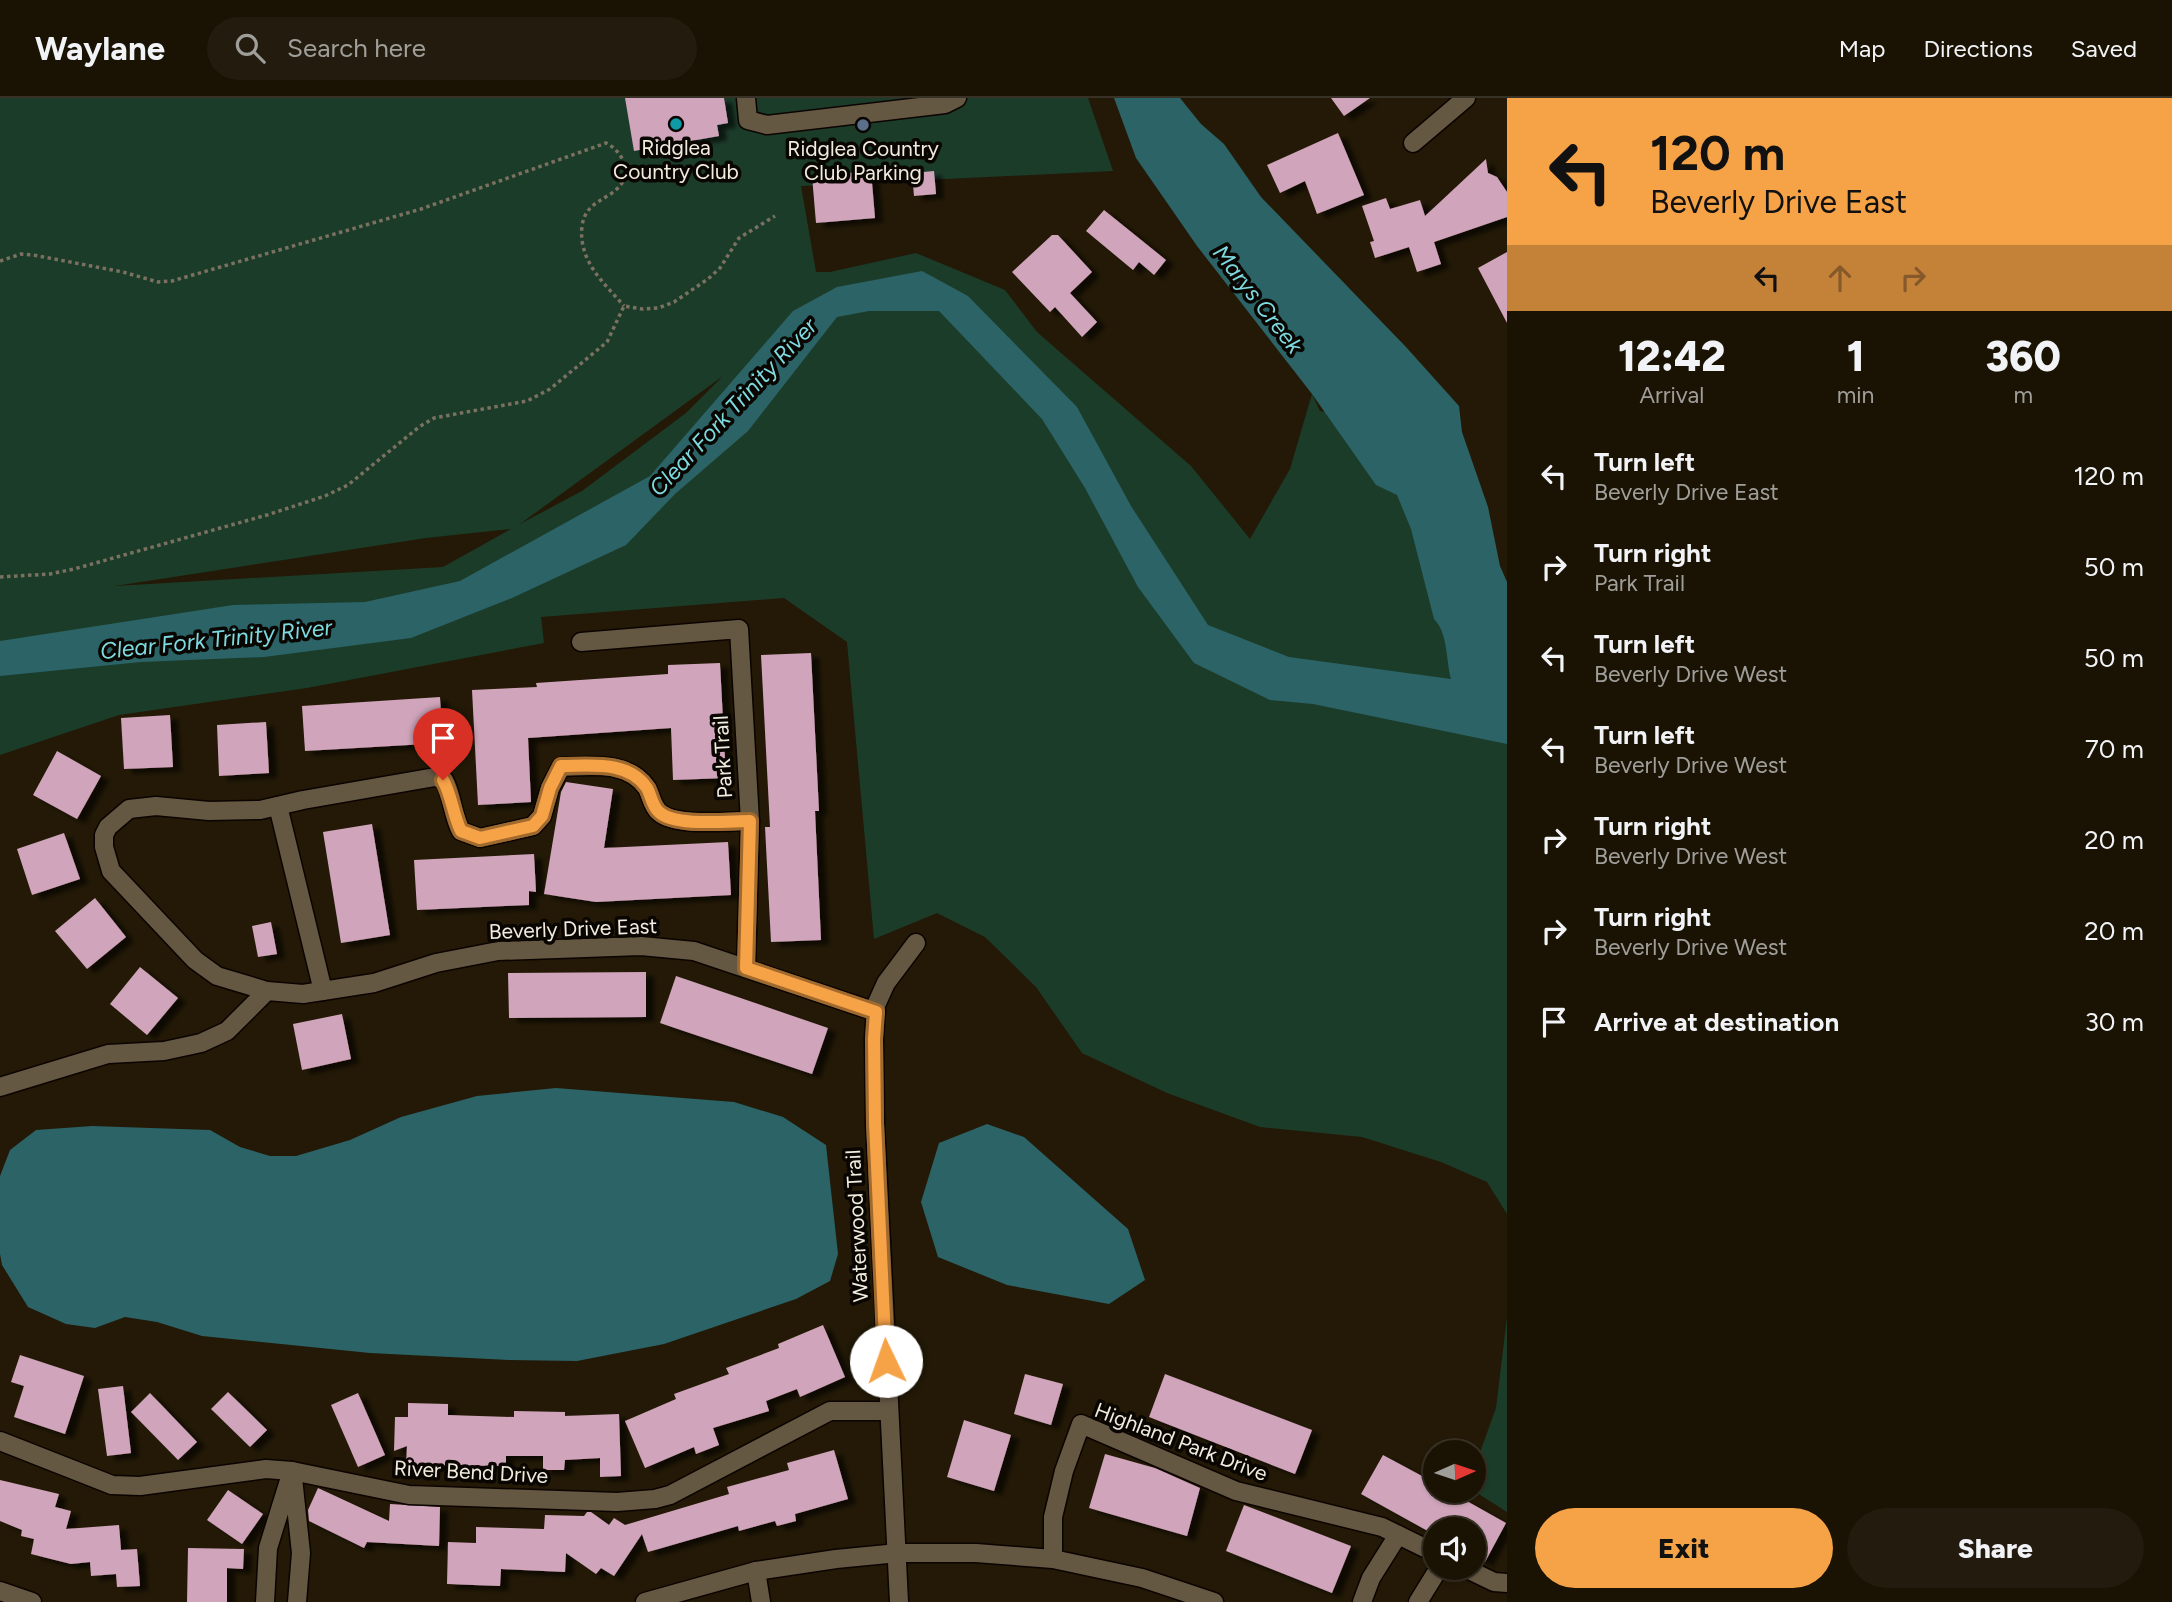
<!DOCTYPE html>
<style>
:root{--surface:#1a1304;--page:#231c0e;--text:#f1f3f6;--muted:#9f9e9a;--line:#383226;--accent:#f6a247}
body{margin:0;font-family:Figtree,sans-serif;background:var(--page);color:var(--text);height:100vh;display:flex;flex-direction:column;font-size:26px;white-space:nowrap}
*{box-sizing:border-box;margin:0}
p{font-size:23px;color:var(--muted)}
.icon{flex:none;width:38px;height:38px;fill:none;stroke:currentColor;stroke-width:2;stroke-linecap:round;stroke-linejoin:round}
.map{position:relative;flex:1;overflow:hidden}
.sheet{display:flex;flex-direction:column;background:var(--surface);width:665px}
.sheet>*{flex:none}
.guide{background:#f6a247;color:#111;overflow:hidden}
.needle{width:46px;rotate:87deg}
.controls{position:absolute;left:1423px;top:1342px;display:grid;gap:14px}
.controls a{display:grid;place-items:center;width:63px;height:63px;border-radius:50%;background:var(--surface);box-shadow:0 2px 5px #0004,0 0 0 2px var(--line);font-size:35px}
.pin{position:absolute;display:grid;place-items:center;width:60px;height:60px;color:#fff;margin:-72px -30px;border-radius:50% 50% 50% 0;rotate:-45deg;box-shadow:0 0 7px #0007}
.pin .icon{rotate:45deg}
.me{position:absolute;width:77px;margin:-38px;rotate:357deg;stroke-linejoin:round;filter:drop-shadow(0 0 5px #0008)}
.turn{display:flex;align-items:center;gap:24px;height:147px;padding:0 28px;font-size:32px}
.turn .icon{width:91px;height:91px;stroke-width:2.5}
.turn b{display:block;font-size:49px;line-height:60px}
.lanes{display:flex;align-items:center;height:66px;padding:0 28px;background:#0003;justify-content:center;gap:35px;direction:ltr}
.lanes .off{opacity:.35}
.eta{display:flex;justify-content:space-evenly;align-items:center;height:119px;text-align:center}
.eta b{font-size:42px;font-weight:800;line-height:49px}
.primary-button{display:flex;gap:14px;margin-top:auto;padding:14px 28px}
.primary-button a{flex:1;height:80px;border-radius:42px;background:var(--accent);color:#111;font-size:28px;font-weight:800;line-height:80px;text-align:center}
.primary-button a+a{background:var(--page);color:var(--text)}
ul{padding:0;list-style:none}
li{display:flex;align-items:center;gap:21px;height:91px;padding:0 28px}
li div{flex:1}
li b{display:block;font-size:26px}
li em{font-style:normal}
header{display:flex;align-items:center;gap:42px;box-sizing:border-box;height:98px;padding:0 35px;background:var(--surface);border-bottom:2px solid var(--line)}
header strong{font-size:33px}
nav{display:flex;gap:38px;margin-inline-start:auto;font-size:24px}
.search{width:490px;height:63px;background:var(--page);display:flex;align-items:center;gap:18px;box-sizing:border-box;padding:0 24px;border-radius:38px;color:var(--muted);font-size:26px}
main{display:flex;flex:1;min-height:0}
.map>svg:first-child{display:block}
.green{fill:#1c3c2a;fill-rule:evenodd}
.water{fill:#2b6367}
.building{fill:#d0a5bb;filter:url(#shadow)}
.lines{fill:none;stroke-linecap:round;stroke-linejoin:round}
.minor-casing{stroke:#0c0400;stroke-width:21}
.path{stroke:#7a7161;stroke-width:3.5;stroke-dasharray:3.5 3.5;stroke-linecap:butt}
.minor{stroke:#655843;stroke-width:18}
.route-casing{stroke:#a0692e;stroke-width:18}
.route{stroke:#f6a247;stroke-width:12}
.culture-dot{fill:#0f9aa8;stroke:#090501;stroke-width:2.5}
.service-dot{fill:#5c6f8a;stroke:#090501;stroke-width:2.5}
.labels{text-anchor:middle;stroke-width:7;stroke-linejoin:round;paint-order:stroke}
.poi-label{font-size:21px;fill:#f2ebdf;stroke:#090501}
.street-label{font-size:21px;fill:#f2ebdf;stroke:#090501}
.water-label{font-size:23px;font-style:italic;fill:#7ddae0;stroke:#090501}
</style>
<header>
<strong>Waylane</strong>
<div class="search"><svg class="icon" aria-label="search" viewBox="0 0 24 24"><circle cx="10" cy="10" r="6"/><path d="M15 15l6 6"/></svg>Search here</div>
<nav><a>Map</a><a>Directions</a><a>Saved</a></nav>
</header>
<main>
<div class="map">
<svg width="1507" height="1504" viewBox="0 0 1507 1504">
<defs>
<filter id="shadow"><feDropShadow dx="8" dy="4.5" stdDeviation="2" flood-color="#0009"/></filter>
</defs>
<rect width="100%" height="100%" fill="#231906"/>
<!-- green -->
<g class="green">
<path d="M0 0H1088L1113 73 801 88 816 174H830L916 155 1005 192 1037 234 1191 368 1250 441 1290 371 1312 296 1320 313 1365 321 1507 548V1116L1487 1084 1441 1064 1362 1039 1260 1029 1167 995 1082 955 1036 889 985 839 937 815 874 841 847 544 784 500 541 519 544 545 307 590 119 617 0 657ZM723 278 686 315 582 393 520 426ZM511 431 443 469 115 488 426 440Z"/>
<polygon points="1507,1219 1507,1414 1474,1393 1474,1371 1496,1310"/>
</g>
<!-- water -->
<g class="water">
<path d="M1114 0H1180L1201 26 1224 46 1261 99 1406 249 1459 308 1462 334 1488 409 1500 468 1507 484V646L1313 606 1270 602 1194 565 1138 489 1085 390 1042 321 939 213H869L837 219 748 333 675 396 626 447 512 500 411 540 264 559 141 564 0 578V543L233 507 365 504 460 483 650 378 793 213 837 189 922 173 968 198 1077 309 1131 408 1208 527 1289 559 1451 581C1446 562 1448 535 1434 521L1411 431 1397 397 1376 387 1312 296 1197 148 1136 60Z"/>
<polygon points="556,990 734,1004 783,1019 826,1047 838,1156 830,1183 796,1201 664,1246 577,1263 509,1262 370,1255 202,1238 157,1224 125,1219 95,1230 66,1226 28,1209 2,1167 0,1156 0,1078 10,1052 36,1032 92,1028 210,1032 240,1049 270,1058 296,1058 350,1042 401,1019 477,998"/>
<polygon points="987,1026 1024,1039 1128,1131 1145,1182 1109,1206 1007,1187 938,1159 921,1104 939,1045"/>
</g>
<!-- building -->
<g class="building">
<polygon points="625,0 724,0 728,25 717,27 719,38 634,53"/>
<polygon points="1331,0 1370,0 1344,18"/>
<polygon points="1338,35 1364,97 1317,116 1305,83 1280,95 1267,67"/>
<polygon points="1486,61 1488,75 1497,79 1507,94 1507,119 1434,144 1441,166 1417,174 1409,149 1375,160 1370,144 1374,143 1362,108 1386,100 1390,111 1420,102 1425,118"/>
<polygon points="871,73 875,120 816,125 812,78"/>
<polygon points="934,73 936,96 914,98 912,75"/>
<polygon points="1104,112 1166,162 1154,177 1139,164 1133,172 1086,133"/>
<polygon points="1052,137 1058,137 1092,174 1070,195 1097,224 1082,239 1055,209 1050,214 1012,174"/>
<polygon points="1507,154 1507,225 1478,170"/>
<polygon points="811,555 819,713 815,713 821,842 771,844 765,729 770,729 761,557"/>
<polygon points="720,565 726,680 673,682 671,630 528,640 531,704 478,707 472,592 537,589 536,585 668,576 668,567"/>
<polygon points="440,599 443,645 305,653 302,608"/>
<polygon points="170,617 173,669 124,671 121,620"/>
<polygon points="266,624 269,675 219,678 217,627"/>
<polygon points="57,653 101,678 77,721 33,697"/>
<polygon points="566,684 613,691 604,750 728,744 731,797 596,804 544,796 561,694"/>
<polygon points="372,726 390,837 341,845 323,734"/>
<polygon points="64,735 80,781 32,797 17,751"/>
<polygon points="534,756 536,794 529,793 529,807 417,812 414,762"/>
<polygon points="95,800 126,839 87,871 55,833"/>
<polygon points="271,824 277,856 258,859 252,828"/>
<polygon points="140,869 178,900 147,937 110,906"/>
<polygon points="646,874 646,919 509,920 508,875"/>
<polygon points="676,878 828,930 812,976 660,925"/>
<polygon points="342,916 351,961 302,972 293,926"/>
<polygon points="823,1227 845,1279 800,1299 797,1291 766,1303 769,1313 713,1330 719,1347 696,1356 694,1349 645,1370 625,1323 676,1301 674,1296 729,1276 726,1270 779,1250 778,1246"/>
<polygon points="20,1257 84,1278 65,1336 14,1319 24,1288 11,1284"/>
<polygon points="1025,1276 1063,1286 1051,1327 1014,1316"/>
<polygon points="1165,1276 1312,1332 1295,1376 1149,1319"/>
<polygon points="123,1288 131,1355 107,1358 98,1291"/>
<polygon points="228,1294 267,1332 250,1349 211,1311"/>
<polygon points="150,1295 197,1344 178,1362 131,1314"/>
<polygon points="358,1295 385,1357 358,1369 331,1307"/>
<polygon points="408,1305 448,1306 448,1317 514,1319 514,1313 565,1314 565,1318 619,1316 621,1378 600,1379 600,1360 565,1362 564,1372 543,1372 543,1358 506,1358 506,1368 406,1367 407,1348 394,1353 395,1319 408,1319"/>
<polygon points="964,1322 1011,1337 994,1393 947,1379"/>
<polygon points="834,1352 848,1401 795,1416 796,1423 777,1428 775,1423 739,1433 738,1428 648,1454 642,1436 614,1478 601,1470 596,1476 566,1455 565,1474 501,1471 500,1488 447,1486 448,1444 476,1445 476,1429 544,1431 545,1417 584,1418 587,1414 591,1414 609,1427 614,1420 625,1427 729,1396 727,1389 789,1372 787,1365"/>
<polygon points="1105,1356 1155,1370 1200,1390 1187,1438 1089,1410"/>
<polygon points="1383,1357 1435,1385 1435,1393 1449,1393 1506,1425 1485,1464 1474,1458 1474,1432 1435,1432 1435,1437 1361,1396"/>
<polygon points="0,1382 59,1396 55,1409 71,1413 66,1431 119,1427 121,1452 137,1451 140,1488 117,1489 116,1476 91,1478 90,1464 71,1466 31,1456 34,1441 21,1438 22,1432 0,1423"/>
<polygon points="318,1390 389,1423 390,1406 440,1409 439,1448 367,1444 364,1450 309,1423 308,1412"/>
<polygon points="228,1392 263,1416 242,1446 207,1422"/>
<polygon points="1244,1407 1351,1448 1332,1495 1226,1453"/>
<polygon points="188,1450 244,1451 243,1471 227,1470 227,1504 187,1504"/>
</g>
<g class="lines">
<!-- minor casing -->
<g class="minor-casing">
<g id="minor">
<polyline points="746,0 748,22 767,27 945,6 957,0"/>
<polyline points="1413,45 1466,0"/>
<polyline points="581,544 739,531 750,723 746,870"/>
<polyline points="278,708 323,893"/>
<path d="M750 723C728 723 675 729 659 714 652 708 651 697 647 690 628 662 590 668 561 669L550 690 542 718 533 728 480 740 461 733C452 717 453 698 444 682L435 679 303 702 260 712 209 713 156 708 129 711 108 729 104 737V749L111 773 195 862 217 878 267 893 303 896 374 885 436 865 498 853 641 848 694 853 876 914"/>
<polyline points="0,989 108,956 164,953 201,945 227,933 267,893"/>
<polyline points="0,1343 112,1387 140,1388 266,1371 292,1373 409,1397 617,1404 655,1401 670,1397 830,1313 888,1313"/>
<polyline points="293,1380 301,1455 297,1504"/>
<polyline points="1053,1461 1053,1419 1064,1373 1081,1326 1236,1393 1382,1429 1435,1455"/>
<polyline points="1465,1470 1494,1484 1507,1485"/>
<polyline points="756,1473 761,1504"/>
<polyline points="0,1493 32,1504"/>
<polyline points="265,1504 268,1450 292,1373"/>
<polyline points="645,1504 756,1473 836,1461 898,1455 976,1455 1053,1461 1142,1480 1214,1504"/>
<polyline points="899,1504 875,1025 874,941 876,907 886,885 916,845"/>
<polyline points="1362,1504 1371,1480 1398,1437"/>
<polyline points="1418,1504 1439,1470"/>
</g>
</g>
<!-- path -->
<g class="path">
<path d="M0 163 21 156 33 157 123 174 158 184 172 183 421 111 606 45C619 51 632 70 622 85 610 103 586 101 582 128 578 163 604 185 624 208"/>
<polyline points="0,479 50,476 74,471 267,417 325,398 348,387 419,329 434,320 527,303 550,291 607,244 624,208 642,211 658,210 674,204 708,181 720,170 739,140 775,118"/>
</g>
<!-- minor -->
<use href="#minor" class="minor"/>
</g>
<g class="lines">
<!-- route casing -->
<g class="route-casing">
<path id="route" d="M443 682C452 698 453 717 461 733L480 740 533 728 542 718 550 690 561 668C590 668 628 662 647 690 651 697 652 708 659 714 675 729 728 723 750 723L746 870 876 914 874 941 875 1025 886 1263"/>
</g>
<!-- route -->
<use href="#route" class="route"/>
</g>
<!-- markers -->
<circle class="culture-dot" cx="676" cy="26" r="7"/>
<circle class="service-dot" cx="863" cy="27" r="7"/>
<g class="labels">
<!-- poi labels -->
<g class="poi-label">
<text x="676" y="57">Ridglea<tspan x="676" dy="24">Country Club</tspan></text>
<text x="863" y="58">Ridglea Country<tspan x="863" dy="24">Club Parking</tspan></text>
</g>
<!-- street labels -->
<g class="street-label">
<text transform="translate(723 659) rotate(-93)" y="7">Park Trail</text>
<text transform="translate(573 831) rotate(-2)" y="7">Beverly Drive East</text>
<text transform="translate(857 1128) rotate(-93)" y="7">Waterwood Trail</text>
<text transform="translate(1181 1344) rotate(21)" y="7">Highland Park Drive</text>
<text transform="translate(471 1374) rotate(3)" y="7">River Bend Drive</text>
</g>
<!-- water labels -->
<g class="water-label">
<text transform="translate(1258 201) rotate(52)" y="8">Marys Creek</text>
<text transform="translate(733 309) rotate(-47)" y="8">Clear Fork Trinity River</text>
<text transform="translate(216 541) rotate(-6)" y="8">Clear Fork Trinity River</text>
</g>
</g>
</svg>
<div class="controls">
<a><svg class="needle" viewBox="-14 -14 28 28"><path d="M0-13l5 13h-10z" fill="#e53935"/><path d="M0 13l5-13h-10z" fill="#9f9e9a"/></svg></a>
<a><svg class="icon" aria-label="sound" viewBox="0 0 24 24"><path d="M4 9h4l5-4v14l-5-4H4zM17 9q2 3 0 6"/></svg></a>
</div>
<div class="pin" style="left:443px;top:682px;background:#d93025"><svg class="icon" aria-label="arrive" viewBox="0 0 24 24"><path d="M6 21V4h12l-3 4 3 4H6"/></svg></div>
<svg class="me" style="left:886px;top:1263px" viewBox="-20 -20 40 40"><circle r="19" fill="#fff"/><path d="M0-13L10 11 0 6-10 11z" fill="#f6a247"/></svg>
</div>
<section class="sheet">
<div class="guide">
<div class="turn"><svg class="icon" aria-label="left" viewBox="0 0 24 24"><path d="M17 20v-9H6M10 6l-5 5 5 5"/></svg><div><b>120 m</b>Beverly Drive East</div></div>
<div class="lanes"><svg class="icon" aria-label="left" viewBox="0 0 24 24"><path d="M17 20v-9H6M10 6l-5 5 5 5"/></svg><svg class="icon off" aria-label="ahead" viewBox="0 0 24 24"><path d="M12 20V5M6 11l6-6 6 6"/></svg><svg class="icon off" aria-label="right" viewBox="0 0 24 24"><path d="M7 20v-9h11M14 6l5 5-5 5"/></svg></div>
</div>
<div class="eta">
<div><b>12:42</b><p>Arrival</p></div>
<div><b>1</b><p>min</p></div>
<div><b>360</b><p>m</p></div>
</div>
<ul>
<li><svg class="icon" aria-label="left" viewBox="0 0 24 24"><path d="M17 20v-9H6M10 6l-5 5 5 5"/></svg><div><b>Turn left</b><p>Beverly Drive East</p></div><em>120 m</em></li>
<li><svg class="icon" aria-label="right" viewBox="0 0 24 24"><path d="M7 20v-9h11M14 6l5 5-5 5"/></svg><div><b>Turn right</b><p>Park Trail</p></div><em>50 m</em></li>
<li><svg class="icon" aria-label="left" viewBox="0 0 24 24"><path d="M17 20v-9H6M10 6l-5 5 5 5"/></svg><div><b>Turn left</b><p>Beverly Drive West</p></div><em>50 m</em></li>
<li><svg class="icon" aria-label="left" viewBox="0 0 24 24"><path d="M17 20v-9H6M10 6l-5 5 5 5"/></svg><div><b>Turn left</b><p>Beverly Drive West</p></div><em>70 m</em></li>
<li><svg class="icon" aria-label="right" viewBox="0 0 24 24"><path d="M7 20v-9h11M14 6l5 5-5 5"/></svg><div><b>Turn right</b><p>Beverly Drive West</p></div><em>20 m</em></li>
<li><svg class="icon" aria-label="right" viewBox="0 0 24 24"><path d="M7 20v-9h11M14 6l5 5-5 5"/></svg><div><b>Turn right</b><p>Beverly Drive West</p></div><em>20 m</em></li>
<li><svg class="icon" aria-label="arrive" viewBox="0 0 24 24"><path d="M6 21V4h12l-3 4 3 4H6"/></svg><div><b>Arrive at destination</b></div><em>30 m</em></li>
</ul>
<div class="primary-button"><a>Exit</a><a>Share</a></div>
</section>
</main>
